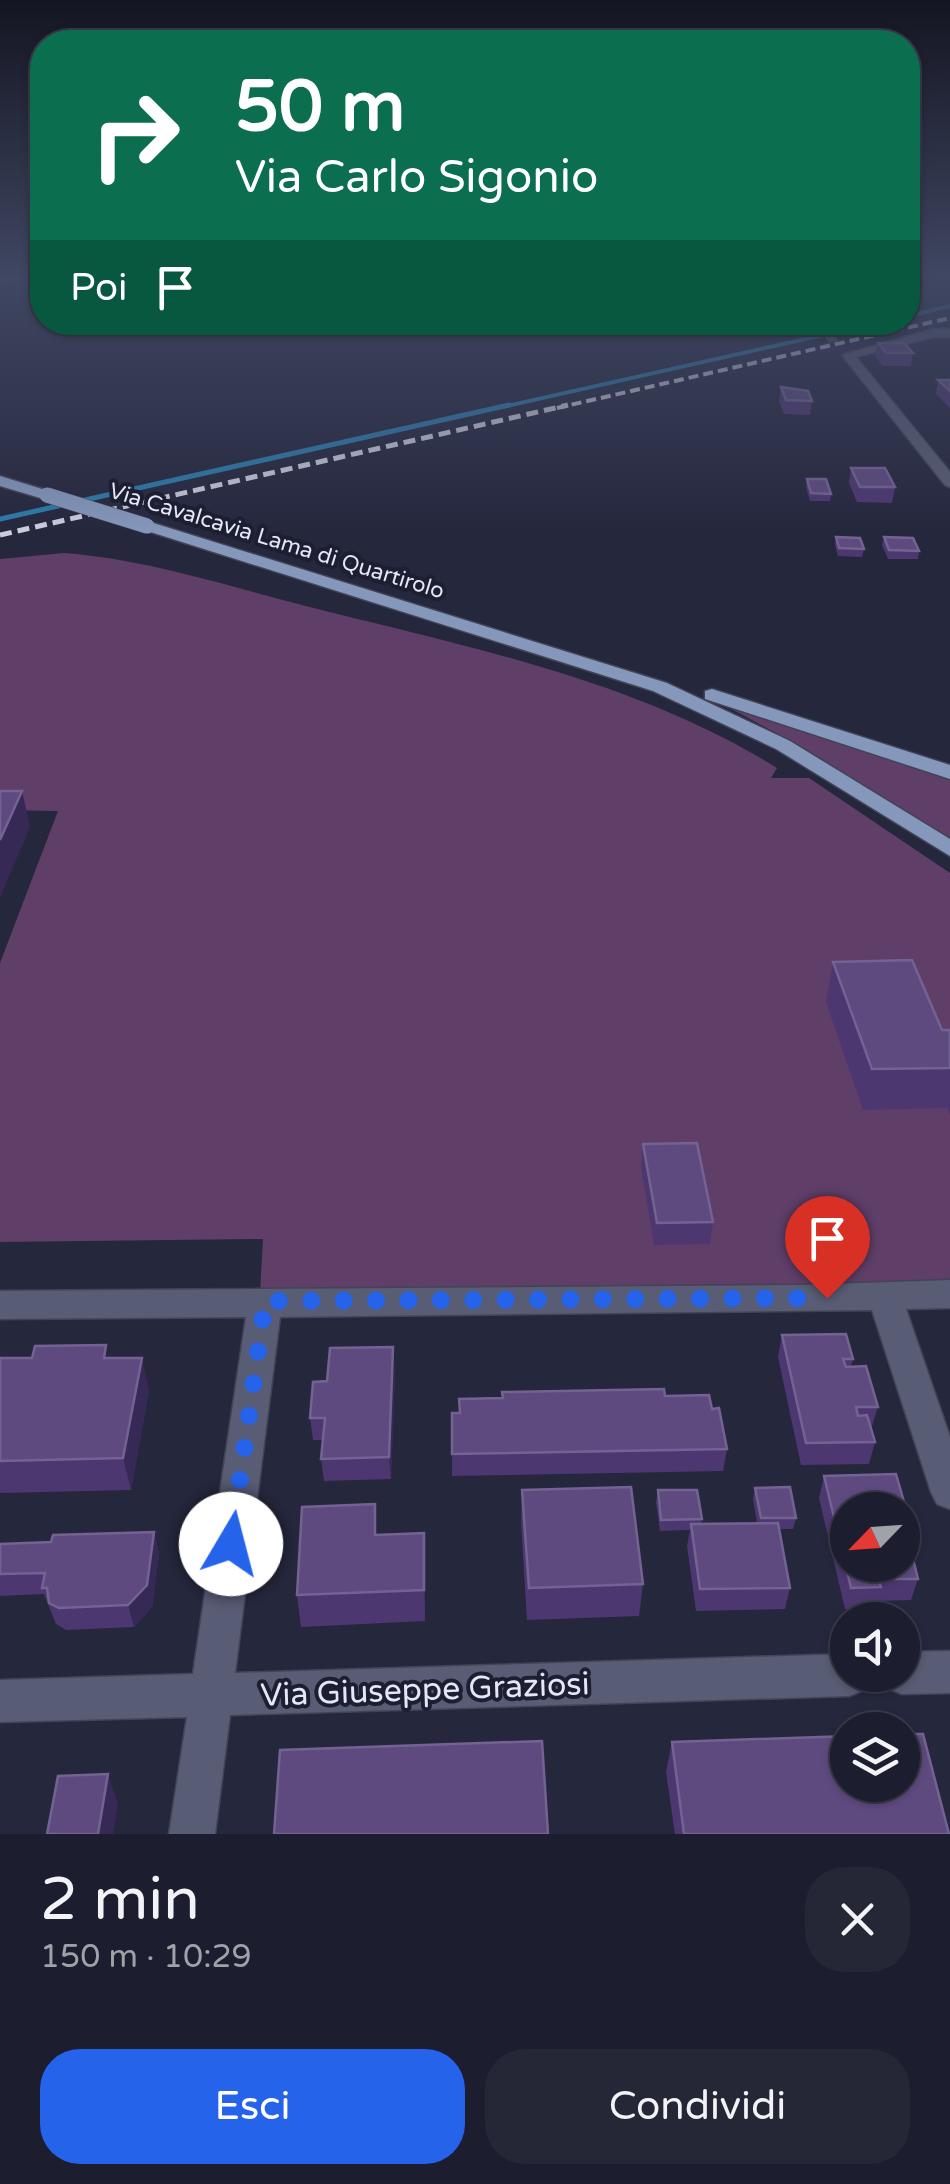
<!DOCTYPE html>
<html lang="it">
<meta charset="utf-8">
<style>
:root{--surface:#1c1d2e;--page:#252636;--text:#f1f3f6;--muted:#a0a2aa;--line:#3a3b4a;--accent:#2563eb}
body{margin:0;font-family:"Varela Round",sans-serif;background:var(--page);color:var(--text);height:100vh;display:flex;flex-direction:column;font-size:38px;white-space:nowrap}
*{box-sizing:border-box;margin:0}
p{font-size:32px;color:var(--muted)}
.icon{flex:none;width:55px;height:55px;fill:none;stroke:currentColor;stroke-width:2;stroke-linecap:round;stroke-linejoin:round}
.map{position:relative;height:1834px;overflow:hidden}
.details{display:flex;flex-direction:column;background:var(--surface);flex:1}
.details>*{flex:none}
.top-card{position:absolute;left:30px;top:30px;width:890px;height:305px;border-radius:40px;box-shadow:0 2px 8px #0004,0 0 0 2px var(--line);background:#0b6e4f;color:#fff;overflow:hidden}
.needle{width:65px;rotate:245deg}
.fabs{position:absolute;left:830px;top:1492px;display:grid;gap:20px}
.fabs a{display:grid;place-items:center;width:90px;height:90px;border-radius:50%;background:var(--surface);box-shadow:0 2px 8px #0004,0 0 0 2px var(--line);font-size:50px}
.pin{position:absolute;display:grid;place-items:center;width:85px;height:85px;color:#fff;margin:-102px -42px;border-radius:50% 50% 50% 0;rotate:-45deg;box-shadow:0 0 10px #0007}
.pin .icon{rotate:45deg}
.me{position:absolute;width:110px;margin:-55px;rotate:8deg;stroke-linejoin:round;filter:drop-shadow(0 0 8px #0008)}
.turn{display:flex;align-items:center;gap:35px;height:210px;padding:0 40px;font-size:45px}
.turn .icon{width:130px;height:130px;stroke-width:2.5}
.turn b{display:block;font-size:70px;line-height:85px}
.then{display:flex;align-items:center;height:95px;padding:0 40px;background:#0003;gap:20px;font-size:38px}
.round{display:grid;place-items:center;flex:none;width:105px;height:105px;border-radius:40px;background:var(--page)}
.overview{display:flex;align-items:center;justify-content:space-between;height:170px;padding:0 40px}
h1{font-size:60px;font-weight:600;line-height:75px}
.cta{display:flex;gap:20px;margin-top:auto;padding:20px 40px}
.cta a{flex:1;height:115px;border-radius:40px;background:var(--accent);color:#fff;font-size:40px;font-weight:600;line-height:115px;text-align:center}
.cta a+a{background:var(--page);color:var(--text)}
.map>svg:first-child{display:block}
.green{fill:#5f3e68}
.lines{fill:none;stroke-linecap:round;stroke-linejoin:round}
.stream-far1{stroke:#2d7ba9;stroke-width:4}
.stream{stroke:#2d7ba9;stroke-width:5}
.minor-casing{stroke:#424456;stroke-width:3}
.major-casing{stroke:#424456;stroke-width:3}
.minor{fill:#585c74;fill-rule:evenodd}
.major{fill:#8597bb;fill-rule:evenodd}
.rail-far1{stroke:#cccede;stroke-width:4;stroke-dasharray:10 5;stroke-linecap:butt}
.rail{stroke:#cccede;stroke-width:5;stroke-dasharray:12 6;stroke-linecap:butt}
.major-bridge-casing{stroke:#424456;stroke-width:16;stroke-linecap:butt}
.major-bridge{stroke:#8597bb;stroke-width:15}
.wall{fill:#4d3771}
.shaded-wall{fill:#362956}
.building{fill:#5e4a7f;stroke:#736392;stroke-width:2.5;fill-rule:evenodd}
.route{stroke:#2563eb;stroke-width:18;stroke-dasharray:0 32.4}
.labels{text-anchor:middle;stroke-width:8;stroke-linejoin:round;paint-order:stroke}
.far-street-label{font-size:22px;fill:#e5e7f6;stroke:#1c1e32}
.near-street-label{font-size:32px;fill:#e5e7f6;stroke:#1c1e32}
</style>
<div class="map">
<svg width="950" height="1834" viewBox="0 0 950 1834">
<rect width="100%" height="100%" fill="#25273d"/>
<!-- green -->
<g class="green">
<path d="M64 553C145 559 224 585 302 605 463 646 634 679 777 768L771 778H809L950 873V1283L260 1293 263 1239 0 1242V963L58 811 0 810V559Z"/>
<polygon points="722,704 950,778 950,840 804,748"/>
</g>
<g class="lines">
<!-- stream-far1 -->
<g class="stream-far1">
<polyline points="908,316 950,306"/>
<polyline points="835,332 878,322"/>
<polyline points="498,408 823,335"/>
</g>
<!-- stream -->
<polyline class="stream" points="0,519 509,405"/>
<!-- minor casing -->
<g class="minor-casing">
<g id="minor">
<polygon points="0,277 36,277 0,283"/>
<polygon points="815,322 827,322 837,341 829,341"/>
<polygon points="934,329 950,329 950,337 934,337 856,357 950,472 950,487 945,485 842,355"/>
<polygon points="950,1280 950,1308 906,1309 950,1437 950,1509 937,1504 931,1492 872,1310 280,1317 235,1673 848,1654 848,1675 870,1675 864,1690 849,1696 230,1715 215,1834 169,1834 187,1717 0,1722 0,1680 193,1674 246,1317 0,1319 0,1291 798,1285"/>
<polygon points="950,1651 950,1693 902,1694 887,1688 882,1675 902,1675 902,1652"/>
</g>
</g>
<!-- major casing -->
<g class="major-casing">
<g id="major">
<polygon points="0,476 52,492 55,495 47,500 0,486"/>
<polygon points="147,521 667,683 790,741 950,839 950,856 776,749 653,691 141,529 141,523"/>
<polygon points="712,689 950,765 950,779 705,699 705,691"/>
</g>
</g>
<!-- minor -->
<use href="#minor" class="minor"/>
<!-- major -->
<use href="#major" class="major"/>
<!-- rail-far1 -->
<polyline class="rail-far1" points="557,408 950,318"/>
<!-- rail -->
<polyline class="rail" points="0,535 568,405"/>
<!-- major-bridge casing -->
<g class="major-bridge-casing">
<polyline id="major-bridge" points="47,495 147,526"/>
</g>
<!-- major-bridge -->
<use href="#major-bridge" class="major-bridge"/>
</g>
<!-- wall -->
<g class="wall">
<polygon points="878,343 913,353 911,366 883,366 875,356"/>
<polygon points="938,380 950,380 950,408 936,394"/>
<polygon points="781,387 812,401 810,415 784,414 779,401"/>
<polygon points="851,468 895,487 892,503 857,502 849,483"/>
<polygon points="807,479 831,494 830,501 810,501 806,487"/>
<polygon points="836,537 864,549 862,557 838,556 835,545"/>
<polygon points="884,537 919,551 918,559 888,559 882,545"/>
<polygon points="833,962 942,1030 950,1030 950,1115 947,1108 863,1110 826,1002"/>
<polygon points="643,1144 713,1222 710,1244 654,1245 641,1166"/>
<polygon points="782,1335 853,1359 851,1366 878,1407 871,1429 875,1442 869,1464 801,1465 778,1357"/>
<polygon points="0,1358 110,1358 149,1390 131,1490 0,1493"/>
<polygon points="395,1369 391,1479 324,1481 321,1459 323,1440 313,1440 310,1418 327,1381"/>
<polygon points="665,1396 712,1409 727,1449 723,1471 452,1476 452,1413"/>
<polygon points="824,1476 912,1530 908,1540 918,1579 911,1600 876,1601 874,1609 845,1609 819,1498"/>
<polygon points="755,1488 796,1518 793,1529 779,1529 790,1588 785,1609 696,1611 687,1546 690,1530 660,1531 656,1502 658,1490 702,1519 701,1524 757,1523 753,1499"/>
<polygon points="522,1490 643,1584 639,1616 527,1620 521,1522"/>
<polygon points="154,1532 159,1554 152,1607 134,1627 66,1630 56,1624 44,1594 0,1596 0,1544 51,1542"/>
<polygon points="424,1533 425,1621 301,1627 297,1595 378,1535"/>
<polygon points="672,1742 949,1834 675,1834 666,1772"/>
</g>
<!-- shaded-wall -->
<g class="shaded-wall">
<polygon points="22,791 30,827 0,898 0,840"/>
<polygon points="393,1347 395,1369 391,1479 389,1457"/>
<polygon points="142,1358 149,1390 131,1490 123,1458"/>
<polygon points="154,1532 159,1554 152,1607 134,1627 128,1605"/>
<polygon points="108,1774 118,1804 113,1834 98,1834"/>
</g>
<!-- building -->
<g class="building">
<polygon points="878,343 904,343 913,353 886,353"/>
<polygon points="938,380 950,380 950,391"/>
<polygon points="781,387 808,391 812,401 786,400"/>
<polygon points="851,468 885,468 895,487 860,487"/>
<polygon points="807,479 826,479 831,494 811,493"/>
<polygon points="836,537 860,538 864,549 839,548"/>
<polygon points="884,537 913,538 919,551 889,550"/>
<polygon points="0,791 22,791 0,840"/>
<polygon points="912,960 942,1030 950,1030 950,1068 872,1069 833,962"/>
<polygon points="697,1143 713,1222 657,1223 643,1144"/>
<polygon points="846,1334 853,1359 843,1359 846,1367 866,1366 878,1407 856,1407 858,1416 867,1415 875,1442 806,1443 782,1335"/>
<polygon points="106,1345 104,1358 142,1358 123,1458 0,1461 0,1358 32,1358 35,1346"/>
<polygon points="393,1347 389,1457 321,1459 325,1418 310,1418 313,1382 327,1381 330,1348"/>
<polygon points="664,1389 665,1396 709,1395 712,1409 719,1408 727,1449 452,1454 452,1413 460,1413 459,1399 503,1398 502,1392"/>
<path d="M896 1474 912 1530H906L918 1579H878L881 1587 851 1588 824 1476ZM848 1510H902V1565H848Z"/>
<polygon points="631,1487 643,1584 529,1588 522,1490"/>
<polygon points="790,1487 796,1518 761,1518 755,1488"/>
<polygon points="658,1490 697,1490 702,1519 661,1520"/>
<polygon points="375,1504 375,1535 424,1533 424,1590 297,1595 302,1507"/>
<polygon points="778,1523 790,1588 700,1589 691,1524"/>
<polygon points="154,1532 147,1585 128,1605 59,1608 49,1603 47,1588 42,1588 45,1573 0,1574 0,1544 51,1542 53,1535"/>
<polygon points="902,1734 923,1734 949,1834 684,1834 672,1742 848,1736 848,1785 902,1785"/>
<polygon points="542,1741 548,1834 274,1834 280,1750"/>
<polygon points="108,1774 98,1834 47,1834 58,1776"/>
</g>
<!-- sky -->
<linearGradient id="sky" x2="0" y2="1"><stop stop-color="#141522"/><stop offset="0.52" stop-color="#404762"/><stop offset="1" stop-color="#404762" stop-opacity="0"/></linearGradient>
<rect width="950" height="534" fill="url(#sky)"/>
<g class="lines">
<!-- route -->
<polyline class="route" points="231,1544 265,1301 827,1298"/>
</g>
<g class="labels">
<!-- far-street labels -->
<g class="far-street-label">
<text transform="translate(277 540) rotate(17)" y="8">Via Cavalcavia Lama di Quartirolo</text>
</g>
<!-- near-street labels -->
<g class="near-street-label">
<text transform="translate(425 1689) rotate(-2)" y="11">Via Giuseppe Graziosi</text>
</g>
</g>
</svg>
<div class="fabs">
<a><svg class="needle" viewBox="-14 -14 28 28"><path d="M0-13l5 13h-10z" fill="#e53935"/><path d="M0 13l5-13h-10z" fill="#a0a2aa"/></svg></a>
<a><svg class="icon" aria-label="sound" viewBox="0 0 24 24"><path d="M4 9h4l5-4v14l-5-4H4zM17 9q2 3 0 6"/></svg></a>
<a><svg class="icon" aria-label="layers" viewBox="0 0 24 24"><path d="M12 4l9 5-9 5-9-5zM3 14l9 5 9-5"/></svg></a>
</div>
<div class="pin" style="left:827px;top:1298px;background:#d93025"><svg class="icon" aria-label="arrive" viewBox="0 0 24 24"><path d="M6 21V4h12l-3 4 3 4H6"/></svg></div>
<svg class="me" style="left:231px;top:1544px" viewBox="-20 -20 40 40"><circle r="19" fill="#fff"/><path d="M0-13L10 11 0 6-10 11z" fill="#2563eb"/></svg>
<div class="top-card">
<div class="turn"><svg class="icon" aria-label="right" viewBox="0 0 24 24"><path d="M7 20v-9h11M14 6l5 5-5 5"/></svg><div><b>50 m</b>Via Carlo Sigonio</div></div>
<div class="then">Poi<svg class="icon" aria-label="arrive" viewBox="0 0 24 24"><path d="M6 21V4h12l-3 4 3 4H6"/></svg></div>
</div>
</div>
<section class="details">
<div class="overview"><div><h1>2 min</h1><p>150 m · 10:29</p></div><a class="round"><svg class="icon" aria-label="close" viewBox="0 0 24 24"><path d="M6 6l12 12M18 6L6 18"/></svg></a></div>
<div class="cta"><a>Esci</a><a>Condividi</a></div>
</section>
